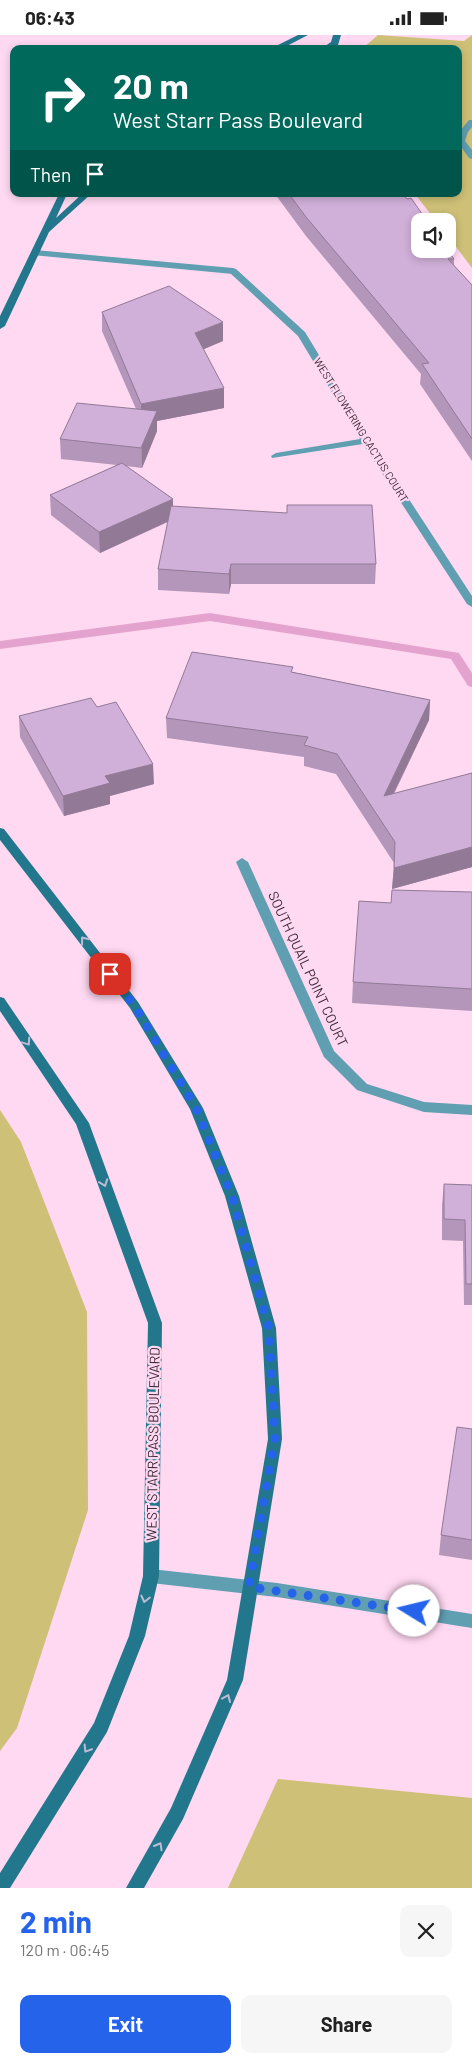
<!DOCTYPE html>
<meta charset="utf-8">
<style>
:root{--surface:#fff;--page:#f6f6f6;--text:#222;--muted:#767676;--accent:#2563eb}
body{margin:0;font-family:Barlow,sans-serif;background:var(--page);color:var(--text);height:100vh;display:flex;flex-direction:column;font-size:19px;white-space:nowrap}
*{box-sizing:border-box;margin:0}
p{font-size:16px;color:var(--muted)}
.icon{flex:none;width:28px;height:28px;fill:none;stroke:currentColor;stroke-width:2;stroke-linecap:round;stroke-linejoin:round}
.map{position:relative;height:1853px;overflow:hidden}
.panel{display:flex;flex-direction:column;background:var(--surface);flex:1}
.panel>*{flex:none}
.hud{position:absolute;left:10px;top:10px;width:452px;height:152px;border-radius:10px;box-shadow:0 2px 8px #0003;background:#00695c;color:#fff;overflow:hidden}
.buttons{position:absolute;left:411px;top:178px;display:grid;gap:10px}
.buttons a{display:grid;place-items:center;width:45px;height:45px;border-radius:10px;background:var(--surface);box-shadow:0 2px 8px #0003;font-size:25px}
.pin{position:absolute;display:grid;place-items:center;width:42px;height:42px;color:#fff;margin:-21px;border-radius:10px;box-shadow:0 2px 8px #0006}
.me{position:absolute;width:55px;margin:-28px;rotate:279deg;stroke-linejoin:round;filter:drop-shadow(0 0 4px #0008)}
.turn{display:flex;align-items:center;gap:18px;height:105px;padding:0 20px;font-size:22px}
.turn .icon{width:65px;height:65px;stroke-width:2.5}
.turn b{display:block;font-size:35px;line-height:42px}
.then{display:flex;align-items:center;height:48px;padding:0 20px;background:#0003;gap:10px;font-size:19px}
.round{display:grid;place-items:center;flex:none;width:52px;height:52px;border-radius:10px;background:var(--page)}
.head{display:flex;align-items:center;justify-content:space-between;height:85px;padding:0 20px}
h1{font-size:30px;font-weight:700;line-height:38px;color:var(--accent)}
.primary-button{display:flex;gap:10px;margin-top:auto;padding:10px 20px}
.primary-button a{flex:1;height:58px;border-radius:10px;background:var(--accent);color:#fff;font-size:20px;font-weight:700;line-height:58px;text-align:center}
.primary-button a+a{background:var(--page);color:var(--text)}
.status{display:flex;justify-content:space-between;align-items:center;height:35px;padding:0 25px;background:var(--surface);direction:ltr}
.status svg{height:14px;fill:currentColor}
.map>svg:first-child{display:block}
.green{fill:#cec077}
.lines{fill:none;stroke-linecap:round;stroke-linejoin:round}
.stream{fill:#e4a3cf;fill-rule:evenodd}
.lane{fill:#609eb1;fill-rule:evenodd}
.street{fill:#609eb1;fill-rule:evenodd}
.secondary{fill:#23778d;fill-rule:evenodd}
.wall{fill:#b396ba}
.shaded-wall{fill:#927a97}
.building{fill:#d0afd8;stroke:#927a97}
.oneway{stroke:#bdbbd3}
.route{stroke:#2563eb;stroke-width:9;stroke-dasharray:0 16.2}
.labels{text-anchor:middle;stroke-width:4.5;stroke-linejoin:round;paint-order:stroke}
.far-street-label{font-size:11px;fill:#3c2a36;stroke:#ffd8f1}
.street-label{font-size:14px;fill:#3c2a36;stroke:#ffd8f1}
</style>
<div class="status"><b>06:43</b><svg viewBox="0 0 49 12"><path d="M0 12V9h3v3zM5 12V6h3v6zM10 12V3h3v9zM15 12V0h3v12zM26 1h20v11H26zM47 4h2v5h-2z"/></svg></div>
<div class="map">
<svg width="472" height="1853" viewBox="0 0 472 1853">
<rect width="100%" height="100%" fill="#ffd8f1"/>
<!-- green -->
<g class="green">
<polygon points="378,0 464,6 472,0 472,233 448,201 448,186 436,186 415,159 459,159 459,14 362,14"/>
<polygon points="0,1075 21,1107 87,1277 88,1475 17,1693 0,1716"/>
<polygon points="278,1744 472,1763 472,1853 228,1853"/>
</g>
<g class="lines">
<!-- stream -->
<polygon class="stream" points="210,578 459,618 472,638 472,652 468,651 451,624 210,586 0,614 0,606"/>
<!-- lane -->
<g class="lane">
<polygon points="469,85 472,85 472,92 468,97 465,106 472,115 472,124 469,123 459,109 460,96"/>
<polygon points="35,215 233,233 237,236 233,239 32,220 32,216"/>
</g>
<!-- street -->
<g class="street">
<polygon points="233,233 236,234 305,297 371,406 472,561 472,572 467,569 363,409 272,423 271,421 276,418 360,404 298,301 230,238 230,234"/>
<polygon points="242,823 248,827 334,1016 367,1049 424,1067 472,1070 472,1080 424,1077 357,1055 324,1022 236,827"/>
<polygon points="151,1534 277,1548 472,1579 472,1593 277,1562 151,1548 145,1546 143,1541 145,1536"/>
</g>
<!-- secondary -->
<g class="secondary">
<polygon points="298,0 308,0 281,14 270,14"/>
<polygon points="333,0 341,0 338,10 331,14 321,14 331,7"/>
<polygon points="59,159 67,159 56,183 82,159 91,159 49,197 5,291 0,294 0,281"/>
<polygon points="0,793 4,794 138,967 203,1073 239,1161 276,1293 282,1404 243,1645 183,1784 144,1853 126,1853 171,1773 227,1645 268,1404 262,1293 225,1161 190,1074 130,973 0,805"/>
<polygon points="0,962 4,963 89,1088 162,1288 159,1541 145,1601 107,1697 10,1853 0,1853 0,1838 94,1688 129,1601 143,1541 148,1288 76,1089 0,976"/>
</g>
</g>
<!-- wall -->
<g class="wall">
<polygon points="275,159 403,159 454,224 454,231 472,250 472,426 420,349 421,339 306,201"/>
<polygon points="102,277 223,306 203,314 224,373 157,386 157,396 142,433 126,431 173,464 173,472 376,529 375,549 231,549 229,559 158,555 158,534 168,487 100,518 51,480 50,460 117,430 61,424 60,404 136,374 102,296"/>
<polygon points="292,637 430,665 429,685 394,759 472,738 472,832 392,854 394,828 336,739 304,731 304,722 167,703 166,683"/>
<polygon points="97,672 154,749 110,761 110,769 64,781 20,702 19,681"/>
<polygon points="472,857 472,976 352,968 353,947 391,868"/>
<polygon points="444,1149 472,1150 472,1270 464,1270 463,1206 442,1205 442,1170"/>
<polygon points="472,1394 472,1525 439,1520 441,1500"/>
</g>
<!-- shaded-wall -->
<g class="shaded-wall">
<polygon points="223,287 223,306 195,318 195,298"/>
<polygon points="224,353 224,373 157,386 157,396 142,433 141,369"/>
<polygon points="173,464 173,484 100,518 99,497"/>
<polygon points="231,529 231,549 229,559 229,539"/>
<polygon points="430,665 429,685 382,782 384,761"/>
<polygon points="153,729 154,749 110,761 110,769 64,781 63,761 105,741"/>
<polygon points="472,812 472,832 392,854 394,833"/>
</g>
<!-- building -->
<g class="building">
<polygon points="289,159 403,159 407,164 411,163 427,186 420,186 420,214 447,214 454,224 448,224 472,250 472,404 422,329 429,328 306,182"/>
<polygon points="169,251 223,287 195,298 224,353 141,369 102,277"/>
<polygon points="77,368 157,376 141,413 60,404"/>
<polygon points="122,428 173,464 99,497 50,460"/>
<polygon points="287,470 372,470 376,529 231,529 229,539 158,534 171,471 287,478"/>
<polygon points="192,617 293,632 291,637 430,665 384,761 472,738 472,812 394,833 395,807 337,719 304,710 308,702 166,683"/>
<polygon points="91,663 97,672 116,667 153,729 105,741 110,748 63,761 19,681"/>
<polygon points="392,855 472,857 472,954 353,947 359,866 391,868"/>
<polygon points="444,1149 472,1150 472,1249 466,1249 465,1185 444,1184"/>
<polygon points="457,1392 472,1394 472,1505 441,1500"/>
</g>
<!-- one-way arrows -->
<defs><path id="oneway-chevron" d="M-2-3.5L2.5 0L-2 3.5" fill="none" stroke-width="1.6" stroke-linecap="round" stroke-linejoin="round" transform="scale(1.25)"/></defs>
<g class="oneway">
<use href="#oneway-chevron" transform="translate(84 905) rotate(-128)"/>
<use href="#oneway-chevron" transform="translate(27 1007) rotate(56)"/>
<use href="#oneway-chevron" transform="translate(104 1148) rotate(70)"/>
<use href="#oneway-chevron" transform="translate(145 1564) rotate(103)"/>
<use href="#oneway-chevron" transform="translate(227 1663) rotate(-67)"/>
<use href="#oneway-chevron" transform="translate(87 1714) rotate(122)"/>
<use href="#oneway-chevron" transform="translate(159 1811) rotate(-60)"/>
</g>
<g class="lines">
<!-- route -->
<polyline class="route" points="110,939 134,970 196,1073 232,1161 269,1293 275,1404 249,1552 414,1576"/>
</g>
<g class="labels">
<!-- far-street labels -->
<g class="far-street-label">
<text transform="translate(361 395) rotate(58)" y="4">WEST FLOWERING CACTUS COURT</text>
</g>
<!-- street labels -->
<g class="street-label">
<text transform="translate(308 934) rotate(65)" y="5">SOUTH QUAIL POINT COURT</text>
<text transform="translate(153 1409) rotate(-89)" y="5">WEST STARR PASS BOULEVARD</text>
</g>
</g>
</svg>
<div class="buttons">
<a><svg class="icon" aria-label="sound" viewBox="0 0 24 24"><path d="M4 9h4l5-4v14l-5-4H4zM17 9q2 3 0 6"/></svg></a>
</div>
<div class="pin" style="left:110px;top:939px;background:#d93025"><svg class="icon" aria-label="arrive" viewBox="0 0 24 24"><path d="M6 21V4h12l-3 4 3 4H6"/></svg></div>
<svg class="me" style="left:414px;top:1576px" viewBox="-20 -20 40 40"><circle r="19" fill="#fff"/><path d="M0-13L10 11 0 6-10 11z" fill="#2563eb"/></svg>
<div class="hud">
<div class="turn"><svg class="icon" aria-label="right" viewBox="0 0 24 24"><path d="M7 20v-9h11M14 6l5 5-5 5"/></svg><div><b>20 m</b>West Starr Pass Boulevard</div></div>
<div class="then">Then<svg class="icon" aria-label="arrive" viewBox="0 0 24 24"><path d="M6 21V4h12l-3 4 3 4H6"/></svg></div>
</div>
</div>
<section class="panel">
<div class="head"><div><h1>2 min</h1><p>120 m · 06:45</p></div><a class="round"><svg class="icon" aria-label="close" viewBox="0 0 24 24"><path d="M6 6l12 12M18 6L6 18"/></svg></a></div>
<div class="primary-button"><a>Exit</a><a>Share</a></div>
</section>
